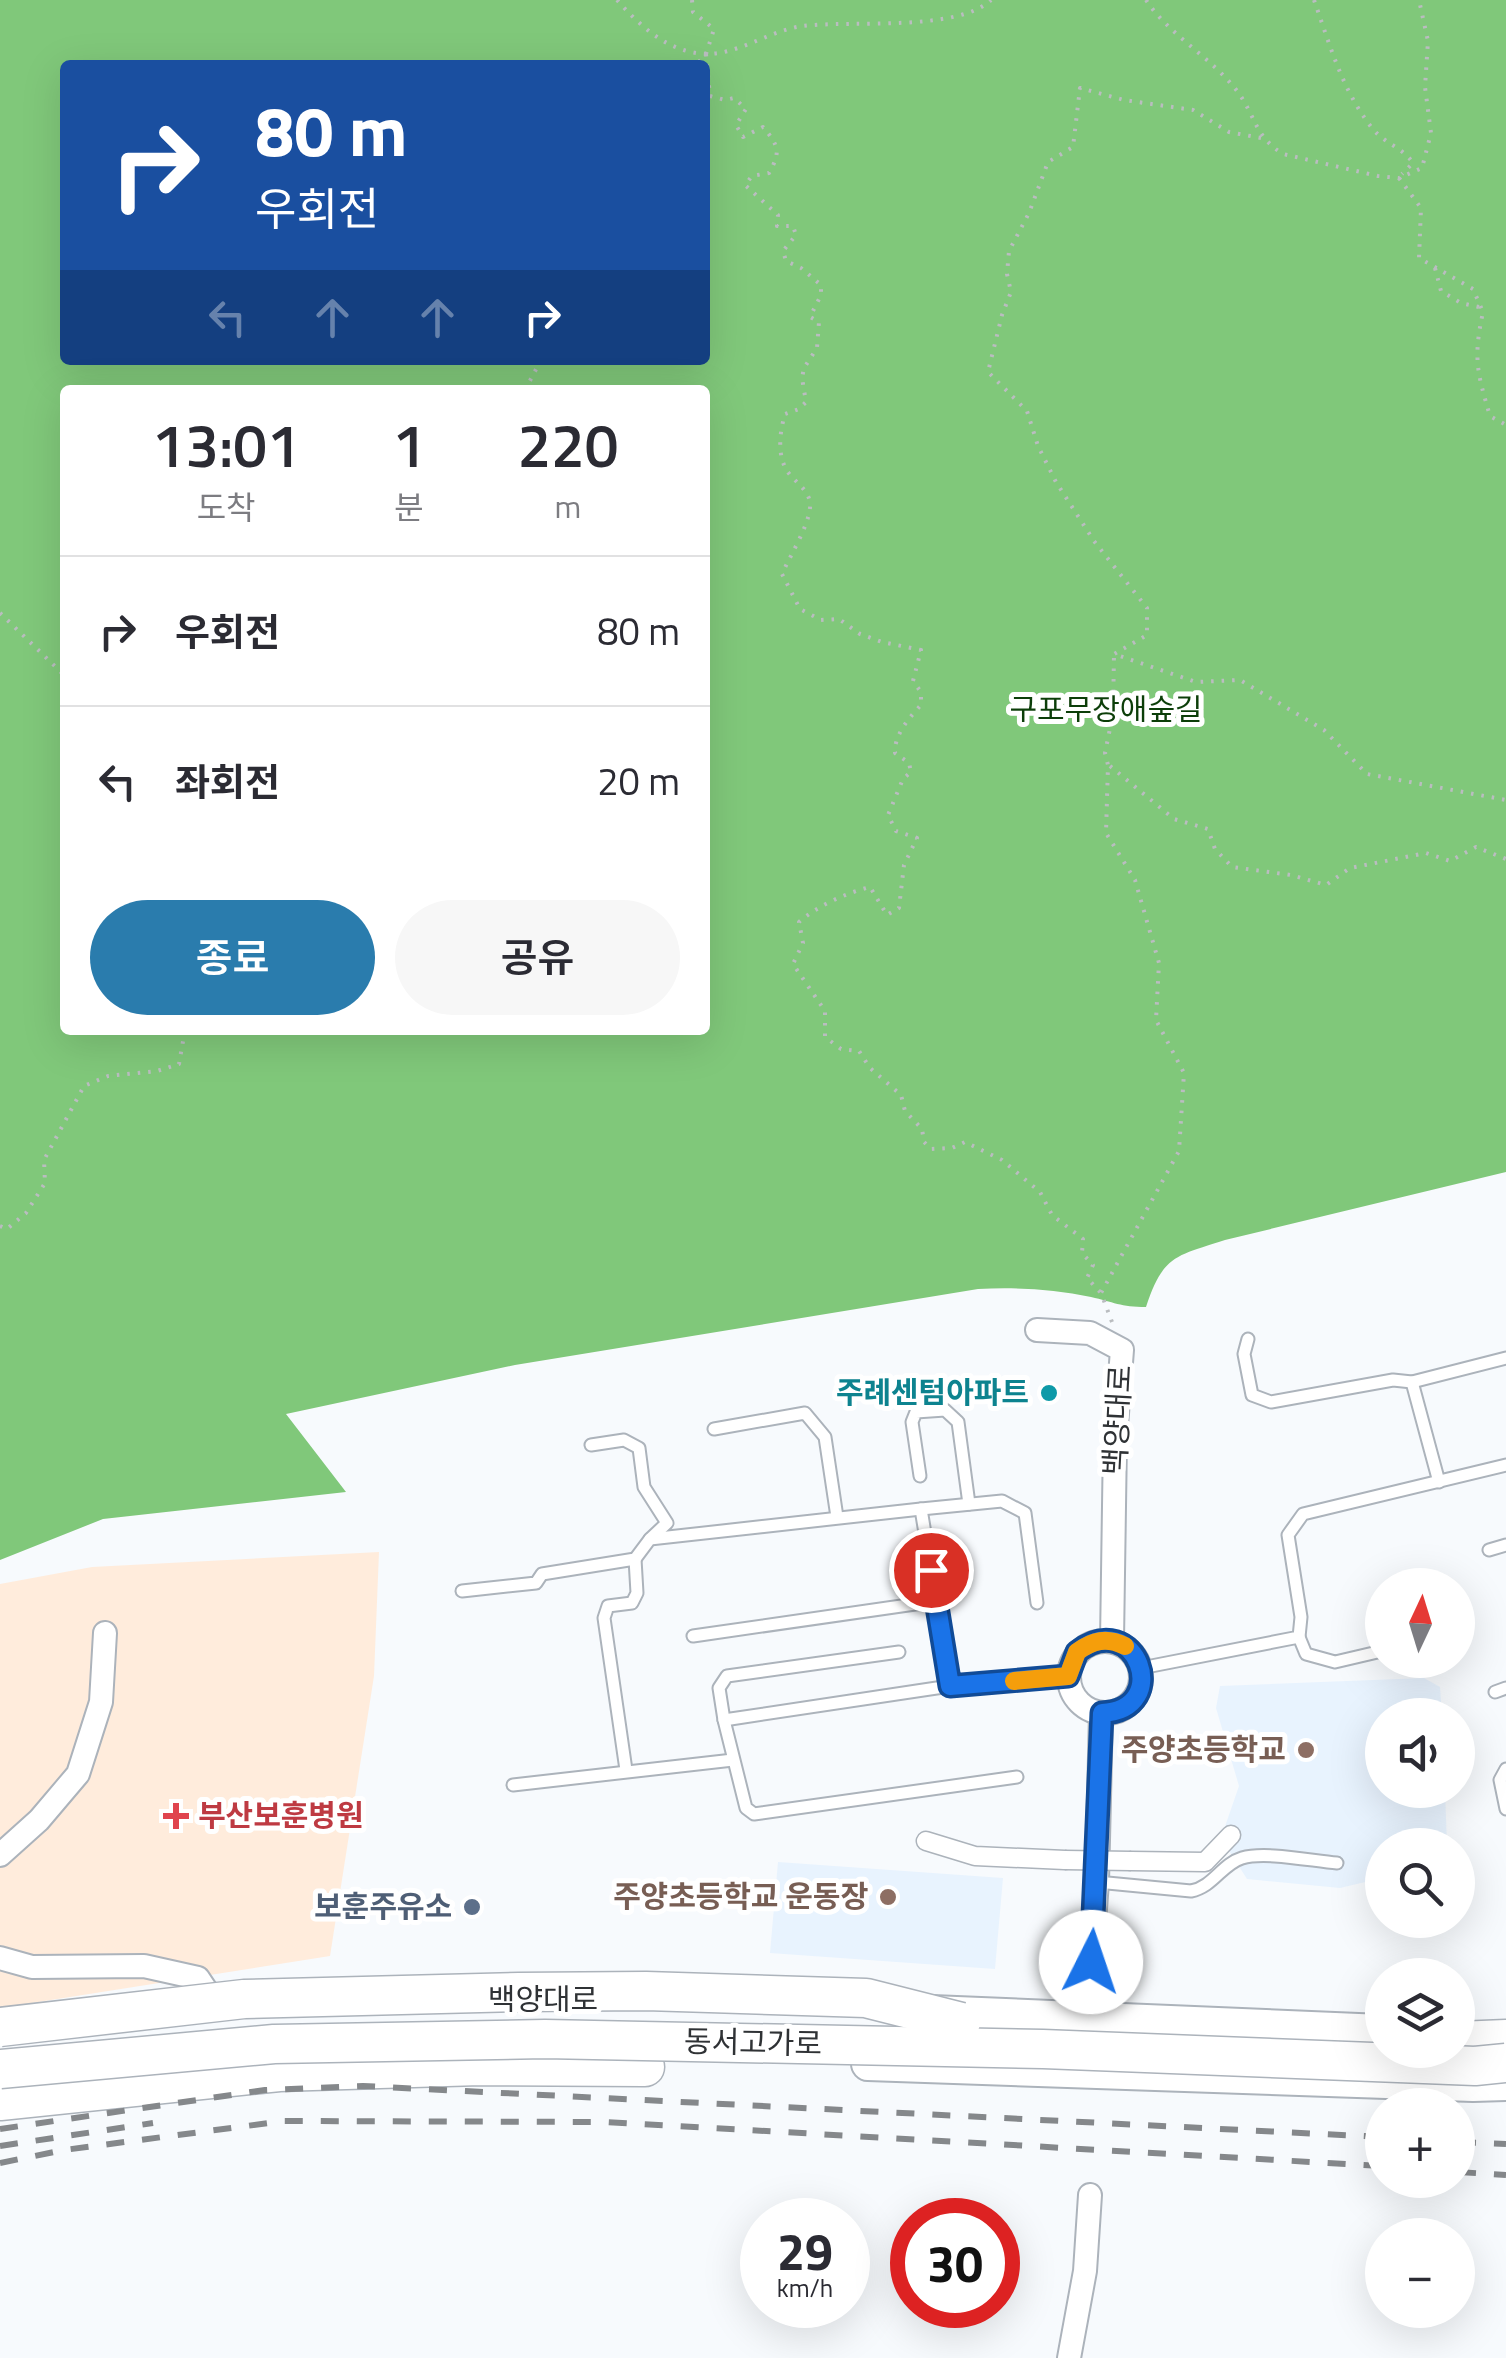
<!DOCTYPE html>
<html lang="ko">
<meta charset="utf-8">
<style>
:root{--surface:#fff;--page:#f7f7f7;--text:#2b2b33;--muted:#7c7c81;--line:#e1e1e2;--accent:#2a7cad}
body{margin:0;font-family:"Titillium Web","Noto Sans KR",sans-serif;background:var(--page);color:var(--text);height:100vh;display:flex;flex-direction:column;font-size:38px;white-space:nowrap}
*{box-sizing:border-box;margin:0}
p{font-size:32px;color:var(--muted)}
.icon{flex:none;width:55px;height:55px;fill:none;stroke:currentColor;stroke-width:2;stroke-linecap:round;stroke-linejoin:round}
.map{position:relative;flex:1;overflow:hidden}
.sheet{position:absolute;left:60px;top:385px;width:650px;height:650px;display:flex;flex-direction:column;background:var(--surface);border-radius:10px;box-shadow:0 10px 40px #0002}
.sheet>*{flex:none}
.hud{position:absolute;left:60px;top:60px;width:650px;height:305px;border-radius:10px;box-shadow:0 10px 40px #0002;background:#1a4fa0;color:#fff;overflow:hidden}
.needle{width:65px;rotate:4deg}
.fabs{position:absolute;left:1365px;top:1568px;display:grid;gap:20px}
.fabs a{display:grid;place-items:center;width:110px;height:110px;border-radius:50%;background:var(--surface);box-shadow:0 10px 40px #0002;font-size:50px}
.speed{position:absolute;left:740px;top:2198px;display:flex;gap:20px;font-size:50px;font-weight:700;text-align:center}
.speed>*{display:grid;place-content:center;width:130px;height:130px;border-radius:50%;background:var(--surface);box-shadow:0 10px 40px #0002;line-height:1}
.speed small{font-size:25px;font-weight:400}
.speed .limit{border:15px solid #d22;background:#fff;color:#111}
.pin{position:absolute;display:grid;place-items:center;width:85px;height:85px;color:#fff;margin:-42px;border:5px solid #fff;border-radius:50%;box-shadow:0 2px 10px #0007}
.me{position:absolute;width:110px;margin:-55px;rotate:4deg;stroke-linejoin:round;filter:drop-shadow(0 0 8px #0008)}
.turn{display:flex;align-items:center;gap:35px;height:210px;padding:0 30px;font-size:45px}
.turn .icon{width:130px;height:130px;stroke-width:2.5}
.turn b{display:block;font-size:70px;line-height:85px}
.lanes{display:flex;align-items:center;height:95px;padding:0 30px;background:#0003;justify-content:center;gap:50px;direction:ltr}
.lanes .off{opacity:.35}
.eta{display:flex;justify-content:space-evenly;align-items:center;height:170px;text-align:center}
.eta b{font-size:60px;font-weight:600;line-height:70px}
.button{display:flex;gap:20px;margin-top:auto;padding:20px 30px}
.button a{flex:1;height:115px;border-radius:60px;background:var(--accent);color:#fff;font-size:40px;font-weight:600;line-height:115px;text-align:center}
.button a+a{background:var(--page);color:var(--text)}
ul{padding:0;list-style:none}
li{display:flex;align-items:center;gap:30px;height:150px;padding:0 30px;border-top:2px solid var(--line)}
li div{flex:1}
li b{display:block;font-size:38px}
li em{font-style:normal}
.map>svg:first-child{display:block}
.built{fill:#e8f3fe}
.medical{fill:#ffecdc}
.forest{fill:#80c87a;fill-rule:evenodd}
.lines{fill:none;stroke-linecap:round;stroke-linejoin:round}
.service-casing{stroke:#acb3bb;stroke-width:15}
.pedestrian-casing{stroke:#acb3bb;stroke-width:21}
.minor-casing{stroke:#acb3bb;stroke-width:26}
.secondary-casing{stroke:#acb3bb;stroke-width:36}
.trunk-casing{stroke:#acb3bb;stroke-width:41}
.path{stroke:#babdc0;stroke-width:4;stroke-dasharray:2.5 8;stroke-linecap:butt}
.service{stroke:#fff;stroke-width:11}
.pedestrian{stroke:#fff;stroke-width:18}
.minor{stroke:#fff;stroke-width:22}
.secondary{stroke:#fff;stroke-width:32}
.trunk{stroke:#fff;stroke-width:38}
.rail{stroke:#85888b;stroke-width:6;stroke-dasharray:18 18;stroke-linecap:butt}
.pedestrian-bridge-casing{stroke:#acb3bb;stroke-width:21;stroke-linecap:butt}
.trunk-bridge-casing{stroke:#acb3bb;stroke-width:41;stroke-linecap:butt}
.pedestrian-bridge{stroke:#fff;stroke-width:18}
.trunk-bridge{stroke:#fff;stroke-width:38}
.route-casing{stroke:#114b97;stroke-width:25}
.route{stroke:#1a73e8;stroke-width:18}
.slow{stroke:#f59e0b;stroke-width:18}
.culture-dot{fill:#0f9aa8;stroke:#fff;stroke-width:4}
.education-dot{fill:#8d6e63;stroke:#fff;stroke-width:4}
.health-dot{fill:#e0444e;stroke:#fff;stroke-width:4}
.service-dot{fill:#5c6f8a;stroke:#fff;stroke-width:4}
.labels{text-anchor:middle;stroke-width:10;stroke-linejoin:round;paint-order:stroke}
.park-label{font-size:30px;fill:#0c3e09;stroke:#fff}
.culture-label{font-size:30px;font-weight:bold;fill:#0d838f;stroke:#fff;text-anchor:end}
.street-label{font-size:30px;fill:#2f3235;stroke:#fff}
.education-label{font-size:30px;font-weight:bold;fill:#785e54;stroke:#fff;text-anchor:end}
.health-label{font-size:30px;font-weight:bold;fill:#be3a42;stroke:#fff;text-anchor:start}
.service-label{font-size:30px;font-weight:bold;fill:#4e5e75;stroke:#fff;text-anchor:end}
</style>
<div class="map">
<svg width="1506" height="2358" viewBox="0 0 1506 2358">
<rect width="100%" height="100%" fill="#f7fafd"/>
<!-- built -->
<g class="built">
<polygon points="1424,1678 1440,1687 1442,1715 1382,1715 1382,1790 1445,1790 1447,1845 1382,1845 1382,1878 1340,1888 1247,1879 1221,1838 1239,1786 1216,1708 1220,1686"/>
<polygon points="778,1862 1003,1878 995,1969 770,1953"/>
</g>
<!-- medical -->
<polygon class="medical" points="379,1552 374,1676 330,1956 0,2008 0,1584 92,1567"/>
<!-- forest -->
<path class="forest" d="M0 0H1506V1172L1225 1240C1176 1256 1163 1255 1146 1307 1121 1307 1113 1302 1091 1297 1053 1289 1015 1287 978 1289L515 1365 286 1414 346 1492 103 1519 0 1560ZM65 65H705V360H65ZM65 390H705V1030H65Z"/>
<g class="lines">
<!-- service casing -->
<g class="service-casing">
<g id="service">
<polyline points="1248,1339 1244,1354 1252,1395 1271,1402 1393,1380 1412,1382 1506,1358"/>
<polyline points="1412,1382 1439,1482"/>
<polyline points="714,1429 805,1413 825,1437 837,1517"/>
<polyline points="591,1445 624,1440 639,1448 644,1487 667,1523 650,1539"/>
<polyline points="920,1476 912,1422 916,1412 945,1410 958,1422 969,1504"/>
<polyline points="1489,1550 1506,1545"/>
<polyline points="462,1591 536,1583 542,1574 635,1559 650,1539 921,1509"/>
<polyline points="693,1636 936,1601"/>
<polyline points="1299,1637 1306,1654 1335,1662 1382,1651"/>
<polyline points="899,1652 727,1676 719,1688 724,1720 950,1686 1068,1676"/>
<polyline points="1141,1668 1299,1637 1301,1617 1288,1535 1303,1514 1506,1465"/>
<polyline points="950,1686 921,1509 1002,1501 1025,1513 1037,1603"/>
<polyline points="1495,1692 1506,1688"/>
<polyline points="724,1720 746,1808 754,1814 1017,1777"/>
<polyline points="1506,1769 1500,1780 1506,1809"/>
<polyline points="626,1770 604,1618 608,1606 632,1603 637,1593 635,1559"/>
<polyline points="513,1785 733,1760"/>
<path d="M1097 1882 1191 1891C1213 1887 1222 1864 1242 1858 1265 1851 1312 1861 1337 1863"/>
</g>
</g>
<!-- pedestrian casing -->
<g class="pedestrian-casing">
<g id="pedestrian">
<polyline points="926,1841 975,1856 1065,1860"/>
<polyline points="1131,1861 1205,1862 1231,1835"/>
</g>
</g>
<!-- minor casing -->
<g class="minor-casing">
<g id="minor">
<polyline points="1037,1330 1090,1333 1122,1350 1115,1439 1112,1641"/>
<circle cx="1105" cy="1677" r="36"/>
<polyline points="0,1855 39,1820 78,1774 101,1702 105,1633"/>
<polyline points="0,1958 32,1967 144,1966 198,1978 218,2008"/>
<polyline points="1086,2029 1097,1882 1101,1713"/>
<polyline points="1069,2358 1085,2271 1090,2195"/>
</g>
</g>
<!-- secondary casing -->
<g class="secondary-casing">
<g id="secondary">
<polyline points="932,2012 1382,2031"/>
<polyline points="868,2064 1473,2085 1506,2084"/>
</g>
</g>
<!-- trunk casing -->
<g class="trunk-casing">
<g id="trunk">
<polyline points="1458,2041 1506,2039"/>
<polyline points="0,2101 279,2072 480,2066 645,2067"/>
</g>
</g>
<!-- path -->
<g class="path">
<path d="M617 0C641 27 669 53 707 54 739 54 771 30 803 26 852 20 957 32 991 0"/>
<polyline points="692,0 693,12 714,29 706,54 696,65"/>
<path d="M1146 0C1169 35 1211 57 1237 91 1256 116 1254 136 1283 154L1378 176 1399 178 1422 168 1431 133 1425 87 1428 41 1419 0"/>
<path d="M1314 0C1330 45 1342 90 1372 128 1385 144 1402 147 1413 163L1402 174"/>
<path d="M706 54 710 96 725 100 734 98 746 109 736 125 743 137 763 127C779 146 781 152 769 173L752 176 745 185 778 215 777 226H793L796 235 783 251 786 261 801 268 821 285V295L810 317 819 322 817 348 804 368 802 378 806 402 799 409 785 414C780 431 777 453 786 469 793 482 812 490 810 508 808 527 790 556 782 574L800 609 821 620 839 619 860 634 882 642 921 650 913 681 921 692V705C909 718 894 735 895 753L909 763 911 772 903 779 888 815 896 831 917 838 904 865 899 908 887 915 870 887C846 893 817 906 799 922L803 943 793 964 825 1011V1037L841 1049 859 1051 870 1068 901 1095 905 1111 922 1129 924 1142 931 1149 952 1148 965 1142 1002 1160 1040 1192 1052 1215 1083 1239 1082 1253 1093 1265 1087 1278 1101 1293"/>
<polyline points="1261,138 1229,132 1193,110 1124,100 1080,88 1073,147 1048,162 1029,213 1009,251 1007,274 1011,292 1002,315 988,372 1027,411 1038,446 1056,482 1094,541 1147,608 1147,635 1114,654 1196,682 1240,680 1324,730 1367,774 1506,800"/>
<path d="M1399 178 1421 208 1419 258 1473 289 1483 312C1473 358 1477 372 1490 416L1506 425"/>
<polyline points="1435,268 1441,291 1461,303 1479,307"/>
<polyline points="525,390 541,360"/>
<polyline points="0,613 65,676"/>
<polyline points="1110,766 1174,819 1208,829 1215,849 1232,867 1291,875 1326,885 1350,868 1426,853 1450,861 1476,847 1506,859"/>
<polyline points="0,1226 7,1229 26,1213 45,1183 44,1160 84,1086 108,1076 157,1071 179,1064 185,1030"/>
<polyline points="1112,1322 1101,1293 1179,1151 1184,1073 1156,1020 1159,963 1135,880 1106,833 1108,765 1105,753 1113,714 1114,654"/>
</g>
<!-- service -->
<use href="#service" class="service"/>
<!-- pedestrian -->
<use href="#pedestrian" class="pedestrian"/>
<!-- minor -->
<use href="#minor" class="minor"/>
<!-- secondary -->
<use href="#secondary" class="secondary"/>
<!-- trunk -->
<use href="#trunk" class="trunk"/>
<!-- rail -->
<g class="rail">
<polyline points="0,2129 265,2090 363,2086 1382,2137"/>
<polyline points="1458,2142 1506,2144"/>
<polyline points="0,2146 153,2123"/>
<polyline points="0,2163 64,2150 284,2121 606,2122 1382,2166"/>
<polyline points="1458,2172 1506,2175"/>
</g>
<!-- pedestrian-bridge casing -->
<g class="pedestrian-bridge-casing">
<polyline id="pedestrian-bridge" points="1065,1860 1131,1861"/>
</g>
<!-- trunk-bridge casing -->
<g class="trunk-bridge-casing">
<g id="trunk-bridge">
<polyline points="0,2027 244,1999 519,1992 646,1991 866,1998 961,2022"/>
<polyline points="0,2069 274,2044 545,2039 1043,2049 1475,2066 1506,2063"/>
</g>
</g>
<!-- pedestrian-bridge -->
<use href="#pedestrian-bridge" class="pedestrian-bridge"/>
<!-- trunk-bridge -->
<use href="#trunk-bridge" class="trunk-bridge"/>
</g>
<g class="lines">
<!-- route casing -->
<g class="route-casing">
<path id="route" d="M931 1570 950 1686 1068 1676 1077 1652C1136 1606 1174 1710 1102 1713L1091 1962"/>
</g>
<!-- route -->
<use href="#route" class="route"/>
<!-- slow -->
<path class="slow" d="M1014 1681 1068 1676 1077 1652C1093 1640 1107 1637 1125 1646"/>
</g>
<!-- markers -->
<circle class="culture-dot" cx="1049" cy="1393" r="10"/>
<g class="education-dot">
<circle cx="1306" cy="1750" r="10"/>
<circle cx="888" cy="1897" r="10"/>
</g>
<path class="health-dot" d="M171 1801h10v10h10v10h-10v10h-10v-10h-10v-10h10z"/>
<circle class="service-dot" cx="472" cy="1907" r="10"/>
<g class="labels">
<!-- park labels -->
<g class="park-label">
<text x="1106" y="720">구포무장애숲길</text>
</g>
<!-- culture labels -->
<g class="culture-label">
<text x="1029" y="1403">주례센텀아파트</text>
</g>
<!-- street labels -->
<g class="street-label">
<text transform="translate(1118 1420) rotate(-87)" y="10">백양대로</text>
<text x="543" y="2010">백양대로</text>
<text transform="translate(753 2043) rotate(1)" y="10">동서고가로</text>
</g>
<!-- education labels -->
<g class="education-label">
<text x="1286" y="1760">주양초등학교</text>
<text x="868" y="1907">주양초등학교 운동장</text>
</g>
<!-- health labels -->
<g class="health-label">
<text x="198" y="1826">부산보훈병원</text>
</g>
<!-- service labels -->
<g class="service-label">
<text x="452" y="1917">보훈주유소</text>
</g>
</g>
</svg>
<div class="fabs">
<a><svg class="needle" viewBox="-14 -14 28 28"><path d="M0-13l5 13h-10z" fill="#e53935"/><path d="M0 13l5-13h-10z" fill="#7c7c81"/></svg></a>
<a><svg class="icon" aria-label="sound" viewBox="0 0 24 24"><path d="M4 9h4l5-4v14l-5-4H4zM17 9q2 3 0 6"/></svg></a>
<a><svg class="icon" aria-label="search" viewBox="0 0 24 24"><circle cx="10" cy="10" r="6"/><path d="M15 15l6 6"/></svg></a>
<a><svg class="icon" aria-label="layers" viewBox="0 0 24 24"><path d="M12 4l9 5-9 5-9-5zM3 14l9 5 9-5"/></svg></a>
<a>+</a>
<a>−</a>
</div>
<div class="speed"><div>29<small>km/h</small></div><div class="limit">30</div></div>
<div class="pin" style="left:931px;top:1570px;background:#d93025"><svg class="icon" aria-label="arrive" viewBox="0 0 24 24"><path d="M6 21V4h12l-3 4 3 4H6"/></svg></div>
<svg class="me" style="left:1091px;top:1962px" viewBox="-20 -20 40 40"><circle r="19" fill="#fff"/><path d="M0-13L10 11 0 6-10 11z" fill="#1a73e8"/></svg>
<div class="hud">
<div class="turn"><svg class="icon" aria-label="right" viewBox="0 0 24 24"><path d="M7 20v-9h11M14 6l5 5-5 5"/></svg><div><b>80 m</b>우회전</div></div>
<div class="lanes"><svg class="icon off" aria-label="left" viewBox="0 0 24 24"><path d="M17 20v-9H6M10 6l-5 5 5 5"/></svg><svg class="icon off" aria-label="ahead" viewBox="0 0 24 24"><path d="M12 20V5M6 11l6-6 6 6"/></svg><svg class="icon off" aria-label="ahead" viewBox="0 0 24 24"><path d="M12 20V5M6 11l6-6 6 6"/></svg><svg class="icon" aria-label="right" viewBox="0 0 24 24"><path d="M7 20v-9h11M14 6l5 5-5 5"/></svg></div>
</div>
<section class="sheet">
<div class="eta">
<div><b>13:01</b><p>도착</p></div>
<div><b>1</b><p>분</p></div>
<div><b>220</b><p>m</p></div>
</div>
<ul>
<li><svg class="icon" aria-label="right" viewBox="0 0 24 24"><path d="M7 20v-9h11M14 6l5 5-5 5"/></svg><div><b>우회전</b></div><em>80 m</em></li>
<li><svg class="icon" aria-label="left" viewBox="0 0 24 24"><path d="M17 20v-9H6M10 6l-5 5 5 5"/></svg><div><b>좌회전</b></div><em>20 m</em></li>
</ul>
<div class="button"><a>종료</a><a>공유</a></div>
</section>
</div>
